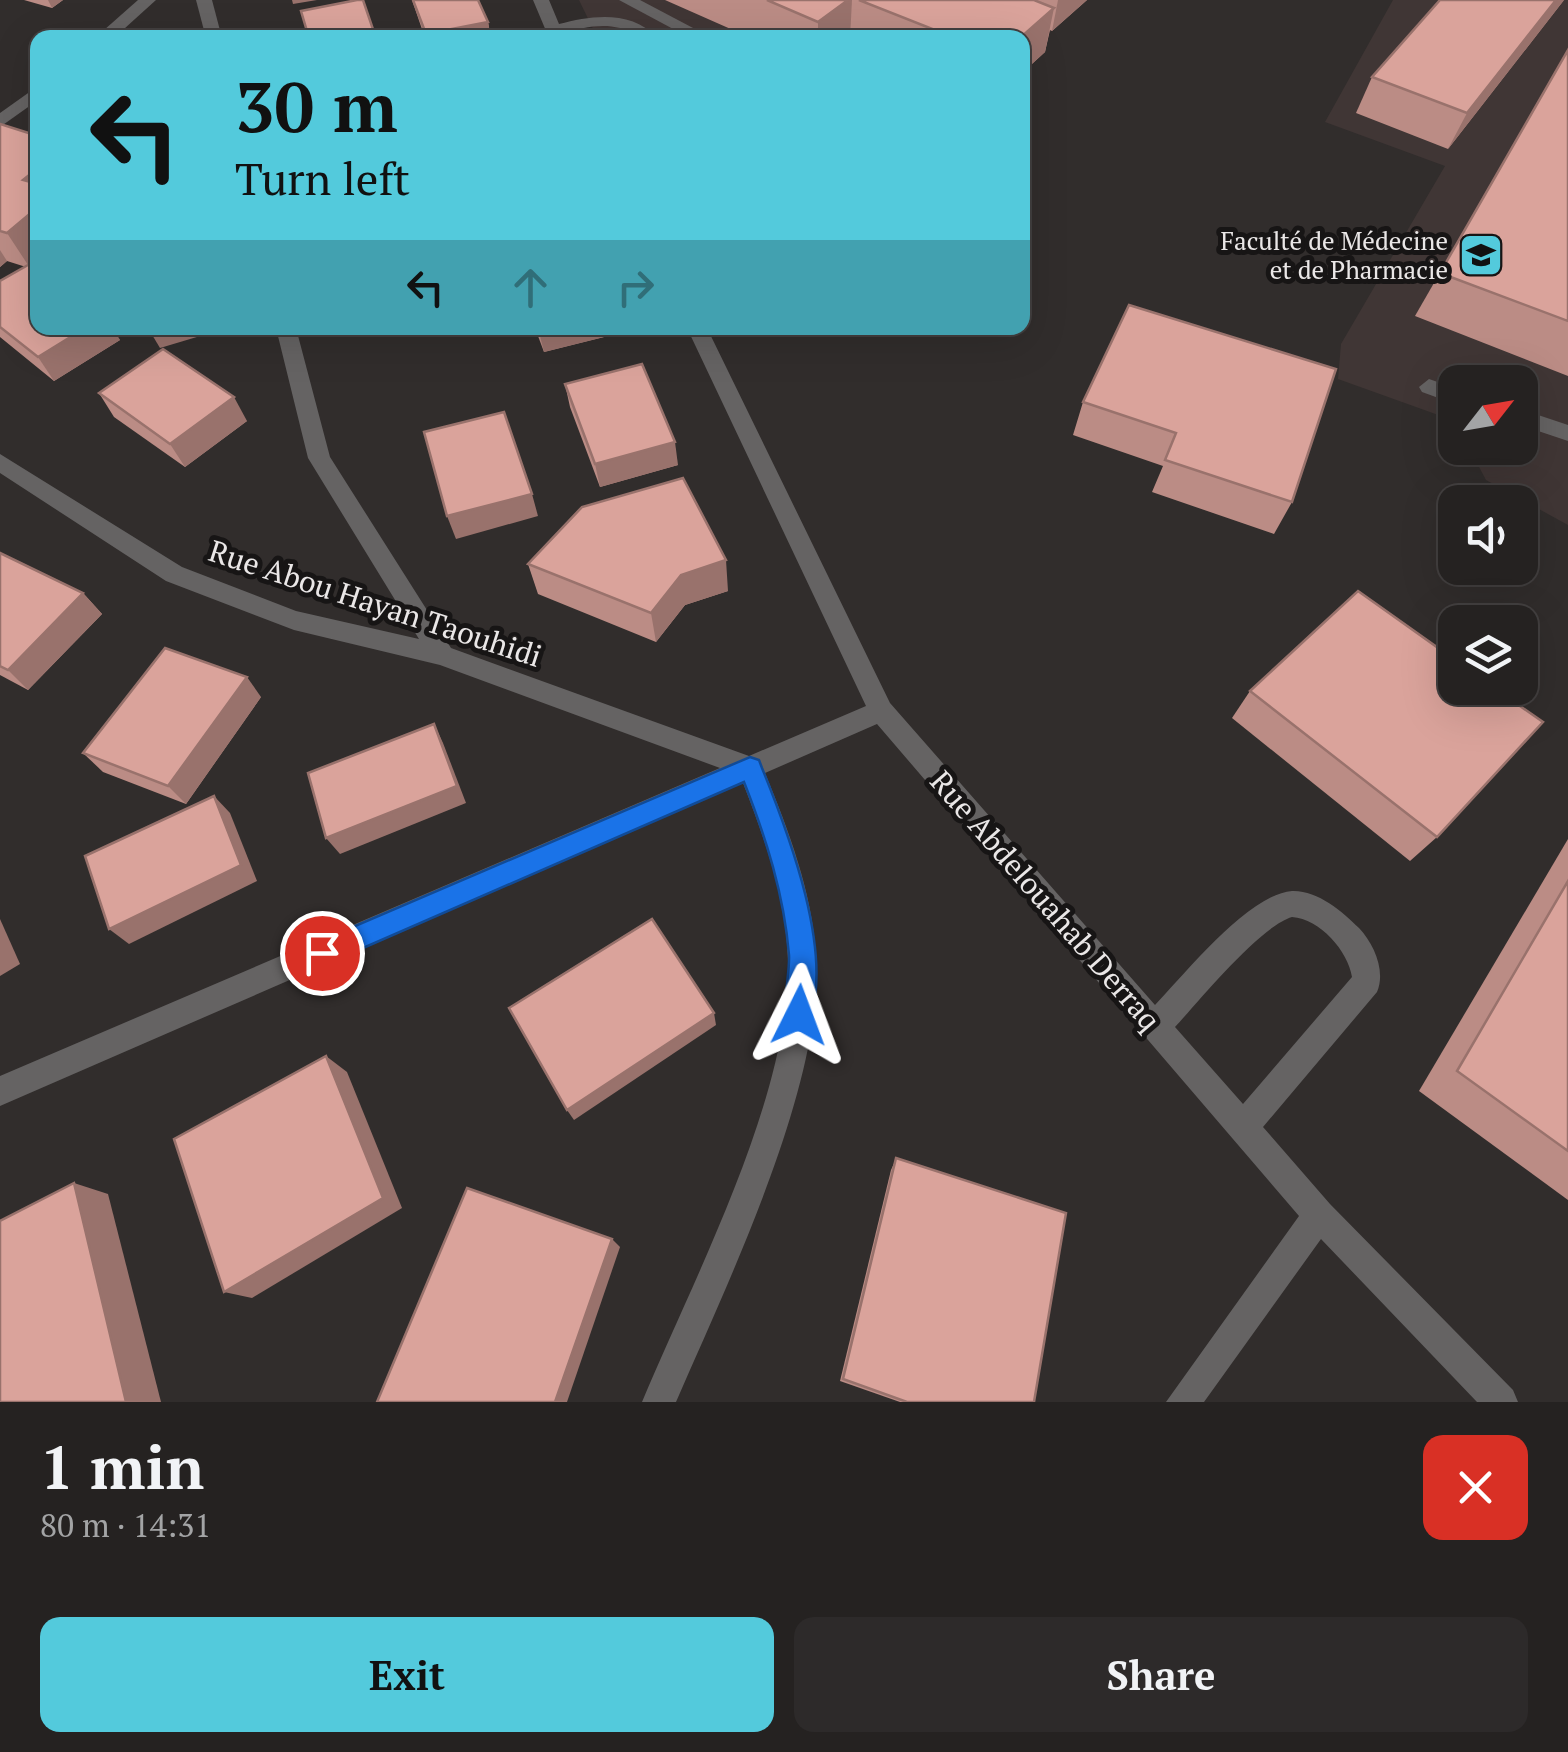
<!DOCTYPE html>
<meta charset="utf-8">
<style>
:root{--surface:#252221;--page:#2d2a2a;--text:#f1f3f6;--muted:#a3a4a5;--line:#423f3f;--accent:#53cadc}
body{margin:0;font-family:"PT Serif",serif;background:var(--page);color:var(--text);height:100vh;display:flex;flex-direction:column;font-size:38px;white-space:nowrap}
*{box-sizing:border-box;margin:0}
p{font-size:32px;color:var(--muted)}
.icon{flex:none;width:55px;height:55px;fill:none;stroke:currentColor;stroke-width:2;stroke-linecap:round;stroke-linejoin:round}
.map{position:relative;height:1402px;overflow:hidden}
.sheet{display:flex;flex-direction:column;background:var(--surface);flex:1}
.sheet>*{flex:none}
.top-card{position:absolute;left:30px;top:30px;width:1000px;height:305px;border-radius:20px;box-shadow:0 10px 40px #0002,0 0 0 2px var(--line);background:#53cadc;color:#111;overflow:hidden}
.needle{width:65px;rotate:59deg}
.fabs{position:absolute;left:1438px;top:365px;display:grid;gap:20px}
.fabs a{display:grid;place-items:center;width:100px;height:100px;border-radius:20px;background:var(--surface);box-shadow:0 10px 40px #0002,0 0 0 2px var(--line);font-size:50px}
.pin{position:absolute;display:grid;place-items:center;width:85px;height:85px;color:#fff;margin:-42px;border:5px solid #fff;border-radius:50%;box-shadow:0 2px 10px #0007}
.me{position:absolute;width:110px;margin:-55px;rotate:3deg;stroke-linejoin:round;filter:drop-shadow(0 0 8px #0008)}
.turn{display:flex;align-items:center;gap:35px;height:210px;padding:0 40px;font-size:45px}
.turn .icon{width:130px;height:130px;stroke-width:2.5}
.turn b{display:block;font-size:70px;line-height:85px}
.lanes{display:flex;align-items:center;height:95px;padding:0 40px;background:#0003;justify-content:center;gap:50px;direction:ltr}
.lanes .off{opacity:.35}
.round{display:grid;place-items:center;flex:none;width:105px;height:105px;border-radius:20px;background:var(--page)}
.summary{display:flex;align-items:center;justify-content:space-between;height:170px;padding:0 40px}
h1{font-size:60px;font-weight:800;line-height:75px}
.cta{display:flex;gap:20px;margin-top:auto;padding:20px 40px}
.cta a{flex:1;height:115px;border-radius:20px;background:var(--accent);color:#111;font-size:40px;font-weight:800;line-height:115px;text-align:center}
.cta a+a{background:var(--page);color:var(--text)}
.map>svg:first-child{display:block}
.built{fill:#403635}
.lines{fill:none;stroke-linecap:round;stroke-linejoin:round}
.minor{fill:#656363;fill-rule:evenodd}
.wall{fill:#bb8c85}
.shaded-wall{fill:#99726c}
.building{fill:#daa39b;stroke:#99726c;stroke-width:2.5}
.route{fill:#1a73e8;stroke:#114b97;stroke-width:2.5}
.labels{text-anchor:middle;stroke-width:10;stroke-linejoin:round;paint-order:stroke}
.far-poi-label{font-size:25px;fill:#eae7e7;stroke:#171515;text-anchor:end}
.street-label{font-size:30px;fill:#eae7e7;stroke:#171515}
</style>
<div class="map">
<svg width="1568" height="1402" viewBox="0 0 1568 1402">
<rect width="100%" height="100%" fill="#312d2c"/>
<!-- built -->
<g class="built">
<polygon points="579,0 1087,0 1034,46 1045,52 1023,73 1022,38 597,37"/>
<polygon points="1393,0 1568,0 1568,525 1486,480 1469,448 1520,448 1520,382 1455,382 1455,421 1338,379 1341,344 1445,166 1325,122"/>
</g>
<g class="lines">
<!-- minor -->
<g class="minor">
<polygon points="138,0 156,0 114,38 95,38"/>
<polygon points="196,0 212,0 222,38 206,38"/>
<path d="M533 0H549L559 24C593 15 631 10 658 38 642 38 635 31 620 28 601 23 581 28 563 33L565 38H549Z"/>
<polygon points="619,0 640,0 712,38 690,38"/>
<polygon points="38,86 38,100 0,127 0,113"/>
<path d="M276 328H296L330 457 451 648 749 756 866 706 687 328H707L890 703 1155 1005C1184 975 1249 894 1292 891 1317 890 1342 911 1359 928 1374 944 1386 971 1377 992L1263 1127 1330 1204 1513 1390 1518 1402H1477L1321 1239 1204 1402H1166L1299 1216 877 724 765 773C789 831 812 892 816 955 825 1082 727 1284 676 1402H642C694 1277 791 1096 788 960 786 899 765 839 743 783L0 1106V1076L720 768 440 665 294 630 166 581 0 473V454L182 567 296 611 419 639 308 458ZM1292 917C1320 919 1348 951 1352 977L1243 1104 1175 1027C1200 1000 1259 927 1292 917Z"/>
<polygon points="1429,379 1455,388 1455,404 1422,392 1419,387"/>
<polygon points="1520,409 1568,425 1568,441 1520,425"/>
</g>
</g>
<!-- wall -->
<g class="wall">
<polygon points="24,0 63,0 52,8"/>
<polygon points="412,0 478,0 488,22 491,38 425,38"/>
<polygon points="665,0 1087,0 1052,31 1050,30 1045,52 1022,73 1022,38 751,38"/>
<polygon points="1564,0 1448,149 1356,113 1372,77"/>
<polygon points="1568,50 1568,376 1415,316"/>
<polygon points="0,124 38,136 38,262 36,263 120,340 54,381 0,337 0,281 26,267 7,261 0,267"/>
<polygon points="1129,305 1292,502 1274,534 1152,492 1163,466 1073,435 1083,402"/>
<polygon points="535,328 615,328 616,334 544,352"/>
<polygon points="565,384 678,465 600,487 570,407"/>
<polygon points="99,393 247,421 185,467 114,417"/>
<polygon points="0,553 83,593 102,614 28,690 0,675"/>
<polygon points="528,564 728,591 685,605 656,642 538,594"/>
<polygon points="1250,691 1437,837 1410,861 1232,718"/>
<polygon points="261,697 186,804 103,772 83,753"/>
<polygon points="1568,839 1568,1200 1419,1091"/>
<polygon points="896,1159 1034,1402 900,1402 840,1381 891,1170"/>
</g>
<!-- shaded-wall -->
<g class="shaded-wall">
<polygon points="48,0 63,0 52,8"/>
<polygon points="292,0 317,0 293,4"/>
<polygon points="848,0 852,0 850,38 818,38 818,22"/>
<polygon points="1058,0 1087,0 1052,31"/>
<polygon points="1556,0 1564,0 1448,149 1467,113"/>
<polygon points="1054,8 1045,52 1022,73 1022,38 1020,38"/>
<polygon points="488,22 491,38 427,38 426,34"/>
<polygon points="38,168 38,203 23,180"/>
<polygon points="38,207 38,262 30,268 7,233"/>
<polygon points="0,250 7,261 0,267"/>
<polygon points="85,328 113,328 120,340 54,381 38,357"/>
<polygon points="148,328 227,328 160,348"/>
<polygon points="538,328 615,328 616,334 544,352"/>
<polygon points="234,397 247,421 185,467 170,444"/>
<polygon points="675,442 678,465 600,487 595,464"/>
<polygon points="532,494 538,516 456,539 447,516"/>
<polygon points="726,560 728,591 685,605 656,642 651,613 681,575"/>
<polygon points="83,593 102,614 28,690 8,670"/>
<polygon points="247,677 261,697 186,804 168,786"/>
<polygon points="434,724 443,743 466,803 340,854 326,838"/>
<polygon points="214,796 230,813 257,881 129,944 109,929"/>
<polygon points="0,919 20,964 0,976"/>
<polygon points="714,1013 716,1025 574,1120 567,1110"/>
<polygon points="326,1056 347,1072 402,1208 252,1298 224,1292"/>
<polygon points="74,1183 108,1194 161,1402 126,1402"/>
<polygon points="612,1239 620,1247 567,1402 555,1402"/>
</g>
<!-- building -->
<g class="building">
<polygon points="357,0 363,0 376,38 309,38 301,11"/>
<polygon points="413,0 478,0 488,22 426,34"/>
<polygon points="767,0 848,0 818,22"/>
<polygon points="859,0 1034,0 1054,8 1020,38 955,38"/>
<polygon points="1440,0 1556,0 1467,113 1372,77"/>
<polygon points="1568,50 1568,321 1440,273"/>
<polygon points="0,124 38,136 38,168 23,180 38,184 38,207 7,233 0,231"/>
<polygon points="35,261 38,264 38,328 85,328 38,357 0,327 0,281"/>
<polygon points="1129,305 1336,369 1292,502 1165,460 1176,433 1083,402"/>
<polygon points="163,349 234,397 170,444 99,393"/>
<polygon points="642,364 675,442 595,464 565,384"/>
<polygon points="504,412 532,494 447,516 424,432"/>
<polygon points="683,478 726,560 681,575 651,613 528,564 582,507"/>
<polygon points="0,553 83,593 8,670 0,666"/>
<polygon points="1358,591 1455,660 1455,688 1494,688 1543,722 1437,837 1250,691"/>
<polygon points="165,648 247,677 168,786 83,753"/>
<polygon points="434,724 457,786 326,838 308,773"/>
<polygon points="214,796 241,865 109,929 85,856"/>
<polygon points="1568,881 1568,1151 1457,1071"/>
<polygon points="652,919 714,1013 567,1110 509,1008"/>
<polygon points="326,1056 383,1198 224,1292 174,1139"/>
<polygon points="896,1158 1066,1213 1034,1402 907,1402 843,1379"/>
<polygon points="74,1183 126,1402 0,1402 0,1221"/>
<polygon points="467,1188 612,1239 555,1402 377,1402"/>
</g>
<!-- route -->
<path class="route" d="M750 757 759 760 762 768C788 832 836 956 808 1024L799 1028 789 1024C781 1003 790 977 789 955 784 894 766 838 744 782L331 962 322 965 313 962 309 953 313 944Z"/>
<!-- icons -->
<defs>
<g id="university-square" transform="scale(2.25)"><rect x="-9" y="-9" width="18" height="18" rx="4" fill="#53cadc" stroke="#171515"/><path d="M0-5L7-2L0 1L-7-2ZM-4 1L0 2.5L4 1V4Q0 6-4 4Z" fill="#111"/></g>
</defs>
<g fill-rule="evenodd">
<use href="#university-square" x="1481" y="255"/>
</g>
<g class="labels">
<!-- far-poi labels -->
<g class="far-poi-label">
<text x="1448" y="250">Faculté de Médecine<tspan x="1448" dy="29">et de Pharmacie</tspan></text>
</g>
<!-- street labels -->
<g class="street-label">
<text transform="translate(375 604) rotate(18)" y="10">Rue Abou Hayan Taouhidi</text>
<text transform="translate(1045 901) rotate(49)" y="10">Rue Abdelouahab Derraq</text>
</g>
</g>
</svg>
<div class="fabs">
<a><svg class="needle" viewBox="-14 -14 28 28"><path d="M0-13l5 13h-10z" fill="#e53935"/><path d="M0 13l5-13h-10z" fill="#a3a4a5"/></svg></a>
<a><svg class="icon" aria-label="sound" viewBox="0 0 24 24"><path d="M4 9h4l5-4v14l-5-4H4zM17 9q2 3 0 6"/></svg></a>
<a><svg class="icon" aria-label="layers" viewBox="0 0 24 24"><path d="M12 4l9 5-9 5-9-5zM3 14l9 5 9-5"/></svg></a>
</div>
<div class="pin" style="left:322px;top:953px;background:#d93025"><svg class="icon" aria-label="arrive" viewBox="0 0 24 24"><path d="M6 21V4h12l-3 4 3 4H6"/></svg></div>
<svg class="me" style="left:799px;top:1015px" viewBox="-20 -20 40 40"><path d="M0-17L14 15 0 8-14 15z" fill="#1a73e8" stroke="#fff" stroke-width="4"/></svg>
<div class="top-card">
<div class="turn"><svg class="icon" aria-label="left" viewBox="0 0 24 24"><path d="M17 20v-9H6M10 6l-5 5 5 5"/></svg><div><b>30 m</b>Turn left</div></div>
<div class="lanes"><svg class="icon" aria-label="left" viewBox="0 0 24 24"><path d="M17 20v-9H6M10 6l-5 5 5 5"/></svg><svg class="icon off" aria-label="ahead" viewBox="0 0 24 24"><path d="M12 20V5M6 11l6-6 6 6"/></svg><svg class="icon off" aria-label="right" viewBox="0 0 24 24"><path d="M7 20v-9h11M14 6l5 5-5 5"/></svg></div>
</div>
</div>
<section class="sheet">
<div class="summary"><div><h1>1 min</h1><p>80 m · 14:31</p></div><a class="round" style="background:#d93025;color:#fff"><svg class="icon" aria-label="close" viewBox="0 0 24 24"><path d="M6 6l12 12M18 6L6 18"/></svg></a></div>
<div class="cta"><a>Exit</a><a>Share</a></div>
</section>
